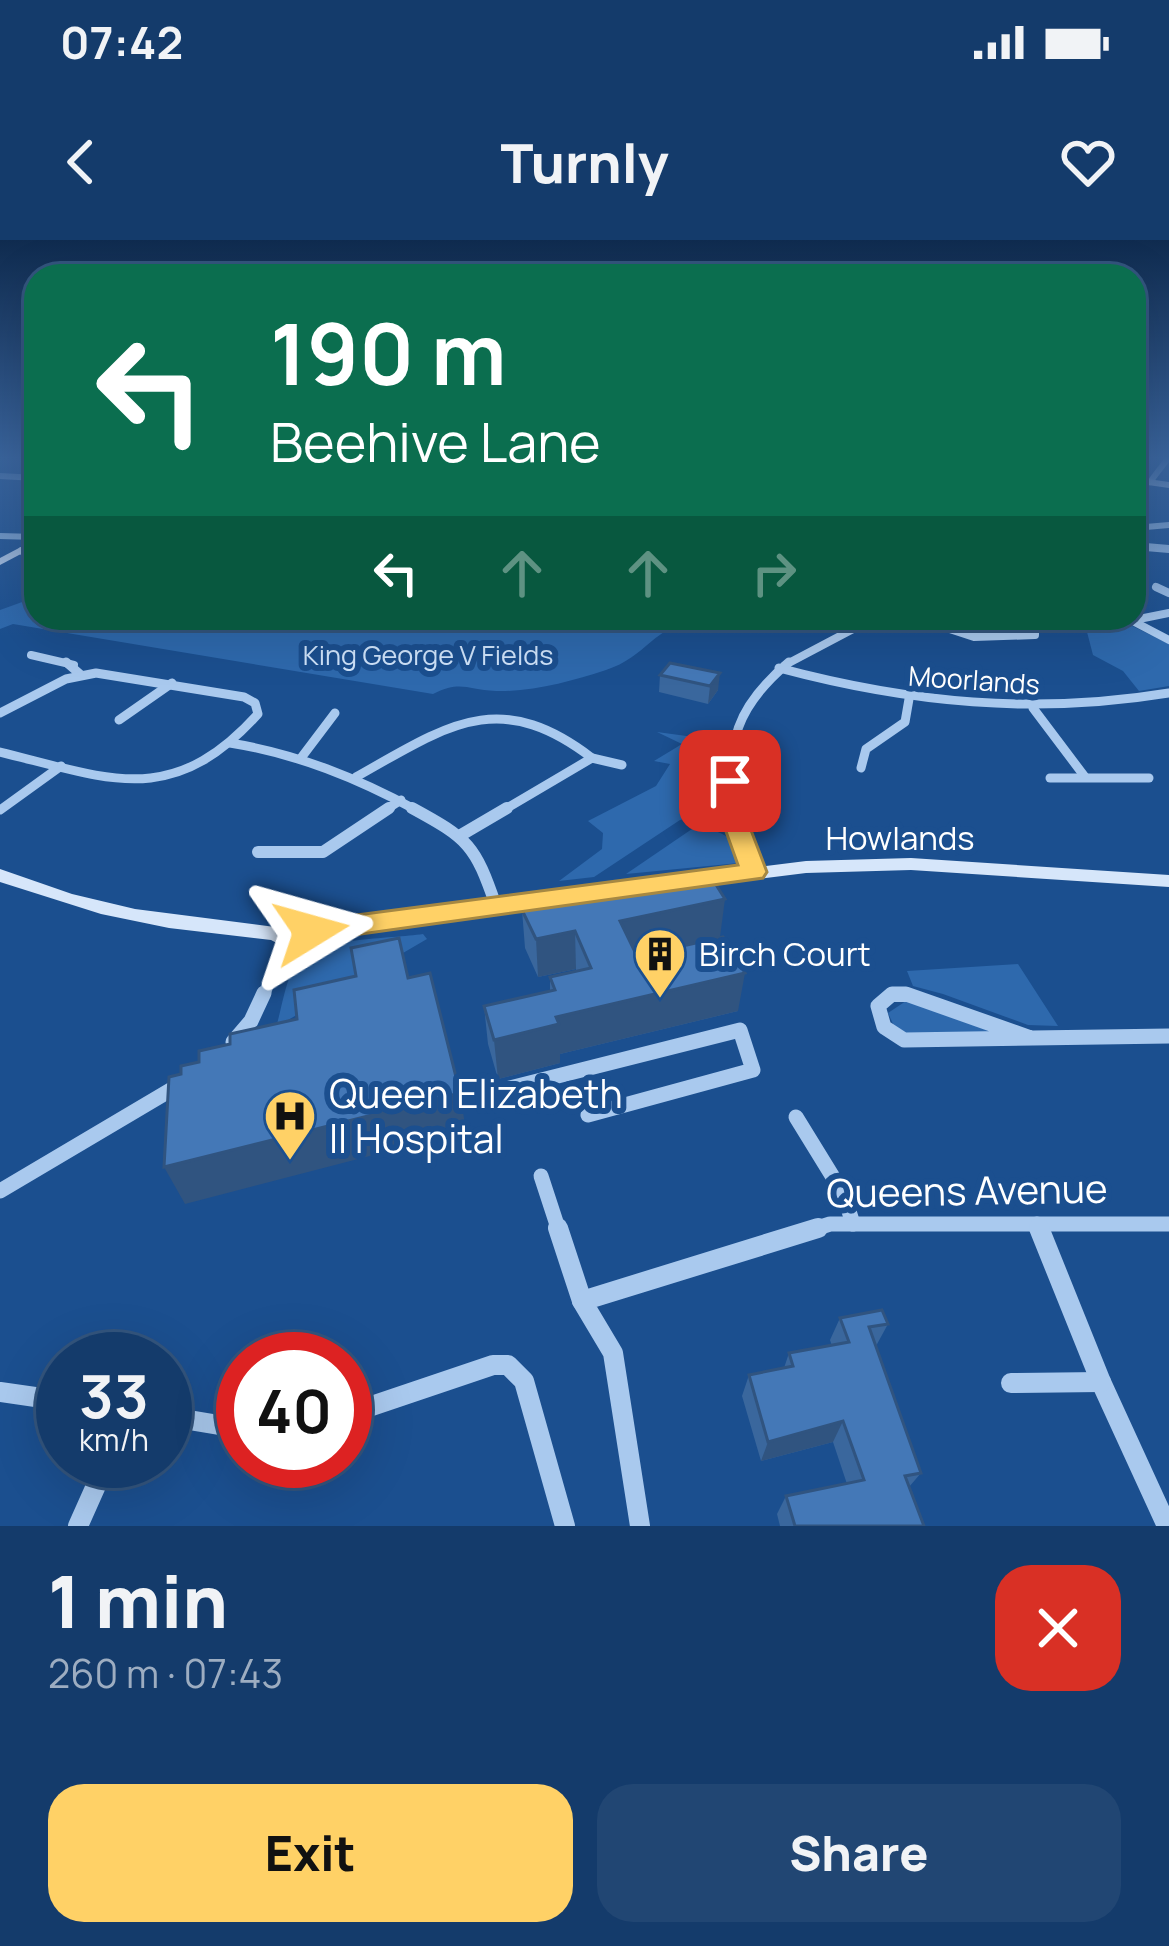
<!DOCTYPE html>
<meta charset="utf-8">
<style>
:root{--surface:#143b6b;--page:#214673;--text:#f1f3f6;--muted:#9dadc1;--line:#33557e;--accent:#ffd166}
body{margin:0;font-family:Manrope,sans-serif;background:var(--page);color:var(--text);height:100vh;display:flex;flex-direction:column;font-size:45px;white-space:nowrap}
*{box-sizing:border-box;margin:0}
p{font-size:39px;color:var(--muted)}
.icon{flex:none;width:66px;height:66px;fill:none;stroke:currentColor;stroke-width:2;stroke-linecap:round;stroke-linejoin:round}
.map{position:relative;height:1286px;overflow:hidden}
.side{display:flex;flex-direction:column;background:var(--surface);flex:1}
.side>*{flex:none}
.banner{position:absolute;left:24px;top:24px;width:1122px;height:366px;border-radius:36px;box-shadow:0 12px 48px #0002,0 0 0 3px var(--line);background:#0b6e4f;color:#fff;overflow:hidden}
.speed{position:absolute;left:36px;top:1092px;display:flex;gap:24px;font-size:60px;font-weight:700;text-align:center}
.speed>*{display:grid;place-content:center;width:156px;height:156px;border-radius:50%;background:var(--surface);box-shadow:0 12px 48px #0002,0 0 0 3px var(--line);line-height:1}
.speed small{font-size:30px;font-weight:400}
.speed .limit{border:18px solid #d22;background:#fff;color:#111}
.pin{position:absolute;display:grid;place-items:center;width:102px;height:102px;color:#fff;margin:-51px;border-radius:24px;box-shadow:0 6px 18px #0006}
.me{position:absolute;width:132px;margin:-66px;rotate:82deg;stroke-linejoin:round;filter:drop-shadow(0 0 9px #0008)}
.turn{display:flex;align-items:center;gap:42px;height:252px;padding:0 48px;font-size:54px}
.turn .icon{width:156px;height:156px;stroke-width:2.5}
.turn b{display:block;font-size:84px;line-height:102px}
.lanes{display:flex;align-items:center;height:114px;padding:0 48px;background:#0003;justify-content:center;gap:60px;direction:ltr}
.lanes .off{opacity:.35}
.round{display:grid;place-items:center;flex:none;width:126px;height:126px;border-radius:36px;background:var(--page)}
.head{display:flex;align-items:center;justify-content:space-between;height:204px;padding:0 48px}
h1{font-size:72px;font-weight:800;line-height:90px}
.primary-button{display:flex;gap:24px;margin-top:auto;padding:24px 48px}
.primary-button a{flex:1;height:138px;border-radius:36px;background:var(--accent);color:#111;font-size:48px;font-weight:800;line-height:138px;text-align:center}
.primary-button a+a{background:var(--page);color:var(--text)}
.status{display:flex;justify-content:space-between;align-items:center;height:84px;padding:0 60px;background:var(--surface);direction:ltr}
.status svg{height:33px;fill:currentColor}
header{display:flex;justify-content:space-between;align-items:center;height:156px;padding:0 48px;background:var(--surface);font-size:54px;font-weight:800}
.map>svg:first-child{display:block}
.green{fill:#2e69ad}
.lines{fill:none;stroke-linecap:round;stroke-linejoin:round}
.street-far5{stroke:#a9c9ee;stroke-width:6}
.street-far4{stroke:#a9c9ee;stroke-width:8}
.street-far3{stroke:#a9c9ee;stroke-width:9}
.street-far2{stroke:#a9c9ee;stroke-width:12}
.street-far1{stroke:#a9c9ee;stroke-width:15}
.street{stroke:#a9c9ee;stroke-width:20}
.secondary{fill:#d6e6fa;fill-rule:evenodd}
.wall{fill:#3a679d}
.shaded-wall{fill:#305480}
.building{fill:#4478b7;stroke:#305480;stroke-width:3}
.route{fill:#ffd166;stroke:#a68842;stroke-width:3}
.labels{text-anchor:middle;stroke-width:12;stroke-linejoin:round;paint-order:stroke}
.far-park-label{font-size:27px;fill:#cfe3fa;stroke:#1b4f8f}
.far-street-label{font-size:27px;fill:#fff;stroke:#1b4f8f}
.street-label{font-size:33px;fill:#fff;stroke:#1b4f8f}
.poi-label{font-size:33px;fill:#fff;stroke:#1b4f8f;text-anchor:start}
.near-poi-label{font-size:39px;fill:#fff;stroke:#1b4f8f;text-anchor:start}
.near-street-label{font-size:39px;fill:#fff;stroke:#1b4f8f}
</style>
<div class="status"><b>07:42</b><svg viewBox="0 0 49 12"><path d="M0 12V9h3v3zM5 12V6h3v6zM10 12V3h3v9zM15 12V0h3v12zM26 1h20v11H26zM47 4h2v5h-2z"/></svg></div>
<header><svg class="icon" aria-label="back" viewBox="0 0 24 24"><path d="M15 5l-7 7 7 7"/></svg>Turnly<svg class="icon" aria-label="heart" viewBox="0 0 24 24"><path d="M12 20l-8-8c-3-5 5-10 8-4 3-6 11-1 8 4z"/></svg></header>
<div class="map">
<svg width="1169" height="1286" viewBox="0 0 1169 1286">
<rect width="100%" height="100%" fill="#1b4f8f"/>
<!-- green -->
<g class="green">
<path d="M36 357V378H748L719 390C660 367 655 415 606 430 572 441 533 452 496 451 466 450 462 440 433 454L13 384 0 389V370Z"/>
<polygon points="1118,379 1169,404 1169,446 1139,451 1123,431 1093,415 1087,392"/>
<polygon points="657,492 716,500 717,574 680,580 594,637 559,641 602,609 603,593 588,581 656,546 670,524 654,521 682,504"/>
<path d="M692 589C717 589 738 594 739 623L626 634Z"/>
<path d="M423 694 427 699 276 787C282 768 285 741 296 724 313 697 392 699 423 694Z"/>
<polygon points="1018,724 1058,786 1028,785 943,754 913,746 907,731"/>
<polygon points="906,761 993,792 906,793 894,786 888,773"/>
</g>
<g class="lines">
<!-- street-far5 -->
<g class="street-far5">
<polyline points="0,236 36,238"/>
<polyline points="1150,242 1169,217"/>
<polyline points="1134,288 1169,285"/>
<polyline points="0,296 36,297"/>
<polyline points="1134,306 1169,309"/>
</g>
<!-- street-far4 -->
<g class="street-far4">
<polyline points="1134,306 1169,309"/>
<polyline points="22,311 36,313"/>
<polyline points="1156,347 1169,353"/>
<polyline points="916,378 974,397 1035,395 1035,385"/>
<polyline points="1127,378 1169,400"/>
<polyline points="1134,380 1169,373"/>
<polyline points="31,415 74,425"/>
<polyline points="785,425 874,378"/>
</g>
<!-- street-far3 -->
<g class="street-far3">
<polyline points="66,422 81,435"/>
<path d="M779 428C910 463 1035 475 1169 453"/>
<polyline points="1033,468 1085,537"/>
<path d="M0 473 66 439 96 433 244 457 255 463 258 474C172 569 110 539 0 512"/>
<polyline points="119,480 172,443"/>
<path d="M230 503C298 514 357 538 418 571"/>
<polyline points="301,518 335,473"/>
<polyline points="592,518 622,525"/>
<polyline points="861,528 866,509 905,482 909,459"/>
<path d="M356 537C448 485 499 447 592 518L502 571"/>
<polyline points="1050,538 1149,538"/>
<polyline points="0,570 61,526"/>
<polyline points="384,571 401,560"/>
<path d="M736 571C725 502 736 467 789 422"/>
</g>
<!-- street-far2 -->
<g class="street-far2">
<path d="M412 568C469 599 475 605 496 666"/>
<polyline points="736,568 754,632"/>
<polyline points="461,595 507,568"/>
<polyline points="258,612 323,612 389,568"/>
<polyline points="263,756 288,702"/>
<polyline points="889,756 913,756"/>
</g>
<!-- street-far1 -->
<g class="street-far1">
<polyline points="1031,798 906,754 892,754 878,766 884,787 904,800 1169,796"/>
<polyline points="233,802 251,781 264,753"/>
<polyline points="478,856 740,790 753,830 588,875"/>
<polyline points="796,877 844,955 853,984"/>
<polyline points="541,936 559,991"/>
<polyline points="0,951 179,845"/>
<polyline points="1037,984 1040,991"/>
<polyline points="808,991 830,984 1169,984"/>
</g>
<!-- street -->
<g class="street">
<polyline points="558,988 582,1061"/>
<polyline points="1039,988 1101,1142 1167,1286"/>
<polyline points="1011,1143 1101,1142"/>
<polyline points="0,1152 63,1161"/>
<polyline points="345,1175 493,1125 508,1125 524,1141 565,1286"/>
<polyline points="165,1176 243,1189"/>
<polyline points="78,1286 107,1221"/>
<polyline points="640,1286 613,1113 582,1061 818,988"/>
</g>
<!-- secondary -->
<g class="secondary">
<polygon points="1134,237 1169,242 1169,248 1134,243"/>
<polygon points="36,299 36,306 0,325 0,318"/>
<polygon points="911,618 1169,635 1169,647 911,630 806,633 434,679 315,697 288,709 271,700 169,688 101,674 0,642 0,629 72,654 135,669 275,687 289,694 311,684 434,667 806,621"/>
</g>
</g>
<!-- wall -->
<g class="wall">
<polygon points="670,423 718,450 708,464 659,452 660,435"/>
<polygon points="522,670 720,697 738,771 560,814 560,823 498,839 488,804 484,766 550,751 550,737 576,731 576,729 538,737 525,708"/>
<polygon points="840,1078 888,1084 876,1106 921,1233 909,1247 924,1286 780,1286 777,1274 786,1256 847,1244 833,1202 761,1221 742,1156 749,1135 784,1128 789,1113 832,1106 830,1100"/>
</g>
<!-- shaded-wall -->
<g class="shaded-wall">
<polygon points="720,433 718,450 708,464 710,446"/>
<polygon points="725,659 720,697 618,719 620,681"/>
<polygon points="575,691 576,729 538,737 536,699"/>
<polygon points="745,733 738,771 560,814 560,823 498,839 494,800 556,777"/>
<polygon points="460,853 466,891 185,964 164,927"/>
<polygon points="843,1181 833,1202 761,1221 768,1202"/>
</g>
<!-- building -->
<g class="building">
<polygon points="670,423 720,433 710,446 660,435"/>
<polygon points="708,632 725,659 620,681 637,716 723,697 745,733 556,777 559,784 494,800 484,766 555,750 550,737 591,728 575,691 536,699 522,670"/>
<polygon points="399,698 408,738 430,733 460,853 164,927 169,837 181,834 181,826 199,822 199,811 230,804 230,794 297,779 294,750 356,736 351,708"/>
<polygon points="882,1070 888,1084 869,1087 921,1233 905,1236 924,1286 795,1286 786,1256 864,1240 843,1181 768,1202 749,1135 793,1126 789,1113 849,1102 840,1078"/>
</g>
<!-- sky -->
<linearGradient id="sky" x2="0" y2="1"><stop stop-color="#0f2b4f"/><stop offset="0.55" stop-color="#39639b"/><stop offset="1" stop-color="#39639b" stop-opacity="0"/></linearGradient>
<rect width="1169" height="396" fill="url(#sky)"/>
<!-- route -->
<polygon class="route" points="730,534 741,541 744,572 767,632 763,638 311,701 296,691 311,681 738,625 719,572 718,541"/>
<!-- icons -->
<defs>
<g id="building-pin" transform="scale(2.7)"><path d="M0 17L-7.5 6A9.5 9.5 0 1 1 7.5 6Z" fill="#ffd166" stroke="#1b4f8f"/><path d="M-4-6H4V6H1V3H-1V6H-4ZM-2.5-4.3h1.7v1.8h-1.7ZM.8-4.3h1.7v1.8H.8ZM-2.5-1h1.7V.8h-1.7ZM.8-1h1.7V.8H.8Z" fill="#111"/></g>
<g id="hospital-pin" transform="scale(2.7)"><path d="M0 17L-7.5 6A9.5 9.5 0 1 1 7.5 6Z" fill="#ffd166" stroke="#1b4f8f"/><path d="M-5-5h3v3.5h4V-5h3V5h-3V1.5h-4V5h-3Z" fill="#111"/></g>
</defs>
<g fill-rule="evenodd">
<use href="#building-pin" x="660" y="714"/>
<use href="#hospital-pin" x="290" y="876"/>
</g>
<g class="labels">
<!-- far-park labels -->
<g class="far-park-label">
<text x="428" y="425">King George V Fields</text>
</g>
<!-- far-street labels -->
<g class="far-street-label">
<text transform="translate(974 441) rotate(4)" y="9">Moorlands</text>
</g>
<!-- street labels -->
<g class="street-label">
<text x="900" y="610">Howlands</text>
</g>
<!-- poi labels -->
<g class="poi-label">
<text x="699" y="726">Birch Court</text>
</g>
<!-- near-poi labels -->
<g class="near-poi-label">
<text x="329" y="868">Queen Elizabeth<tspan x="329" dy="45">II Hospital</tspan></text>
</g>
<!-- near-street labels -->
<g class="near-street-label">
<text transform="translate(967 951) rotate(-1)" y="14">Queens Avenue</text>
</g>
</g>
</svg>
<div class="speed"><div>33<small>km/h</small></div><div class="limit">40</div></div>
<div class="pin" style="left:730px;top:541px;background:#d93025"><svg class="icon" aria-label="arrive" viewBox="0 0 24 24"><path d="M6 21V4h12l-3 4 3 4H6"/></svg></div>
<svg class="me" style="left:311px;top:691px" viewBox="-20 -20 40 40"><path d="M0-17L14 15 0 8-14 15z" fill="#ffd166" stroke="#fff" stroke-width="4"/></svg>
<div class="banner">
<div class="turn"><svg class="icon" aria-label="left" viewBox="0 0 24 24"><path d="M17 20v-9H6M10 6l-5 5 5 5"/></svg><div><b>190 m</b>Beehive Lane</div></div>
<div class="lanes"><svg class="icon" aria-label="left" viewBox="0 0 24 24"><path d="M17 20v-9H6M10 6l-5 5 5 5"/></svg><svg class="icon off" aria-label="ahead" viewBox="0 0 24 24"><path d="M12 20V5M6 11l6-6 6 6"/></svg><svg class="icon off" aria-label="ahead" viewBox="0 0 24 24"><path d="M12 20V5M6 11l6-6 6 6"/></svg><svg class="icon off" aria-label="right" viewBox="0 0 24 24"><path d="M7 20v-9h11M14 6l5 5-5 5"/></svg></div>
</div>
</div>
<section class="side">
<div class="head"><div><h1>1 min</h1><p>260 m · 07:43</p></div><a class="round" style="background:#d93025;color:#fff"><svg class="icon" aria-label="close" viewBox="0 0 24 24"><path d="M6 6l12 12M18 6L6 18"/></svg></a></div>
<div class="primary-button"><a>Exit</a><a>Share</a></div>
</section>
